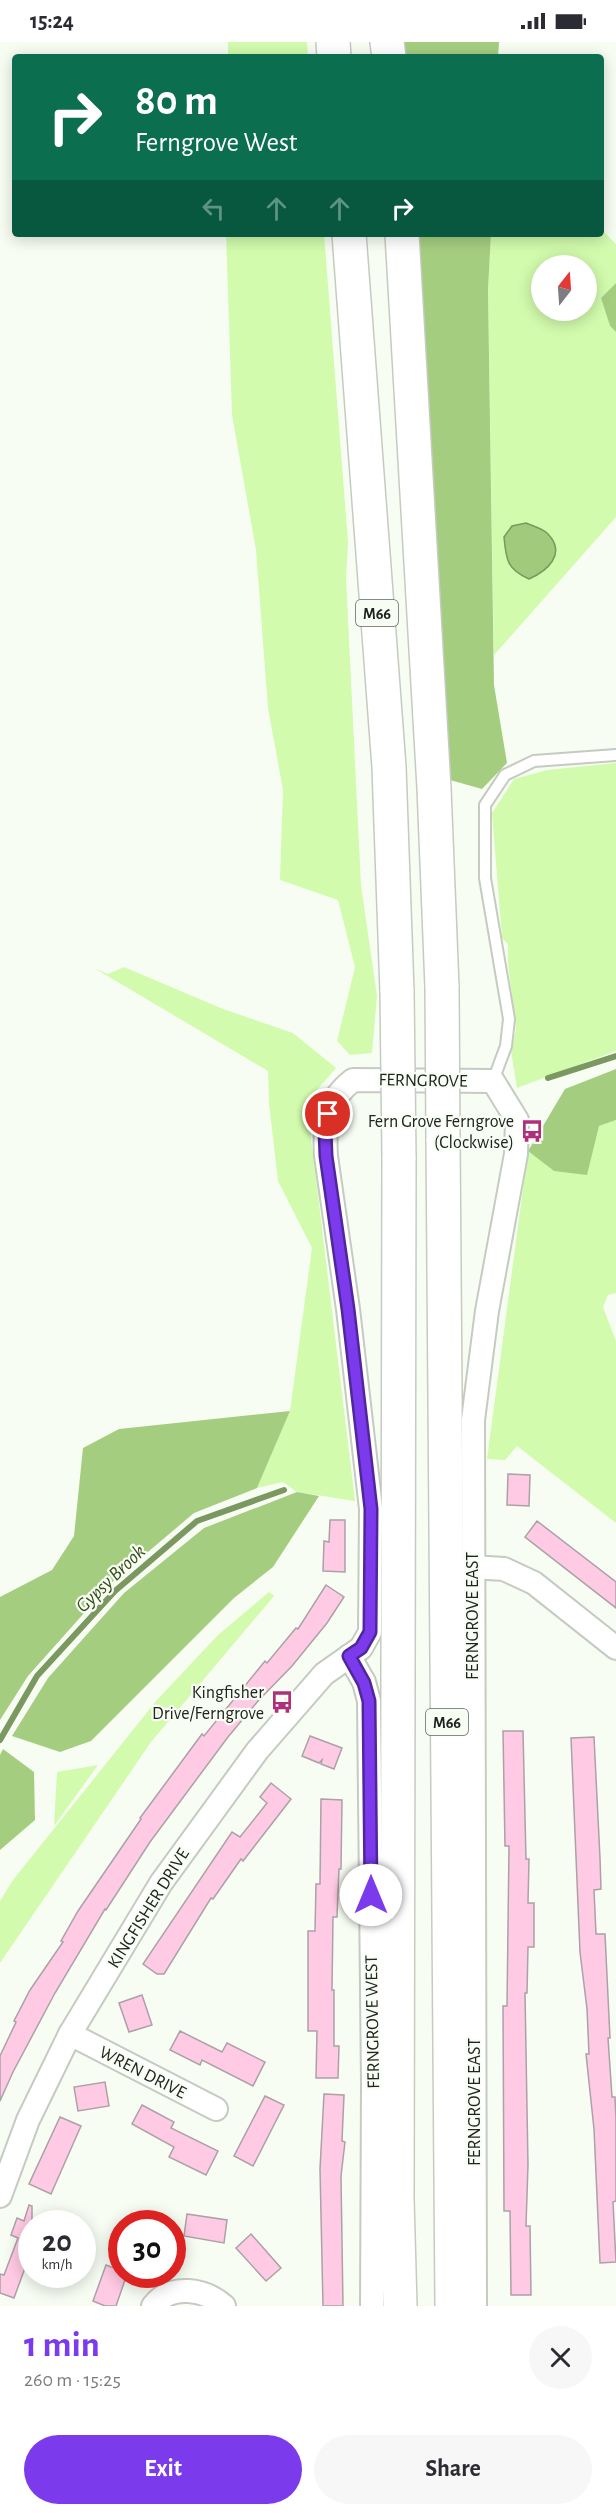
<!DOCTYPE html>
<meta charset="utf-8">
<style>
:root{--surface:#fff;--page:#f7f7f7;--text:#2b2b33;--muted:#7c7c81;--accent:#7c3aed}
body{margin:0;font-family:"Alegreya Sans",sans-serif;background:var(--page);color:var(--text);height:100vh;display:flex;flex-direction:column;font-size:22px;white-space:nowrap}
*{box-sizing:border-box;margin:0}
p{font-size:20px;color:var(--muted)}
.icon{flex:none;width:33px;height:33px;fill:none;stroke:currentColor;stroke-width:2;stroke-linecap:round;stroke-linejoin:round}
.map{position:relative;height:2264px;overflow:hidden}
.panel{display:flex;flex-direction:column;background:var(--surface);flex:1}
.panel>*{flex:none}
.top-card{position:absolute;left:12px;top:12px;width:592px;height:183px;border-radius:6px;box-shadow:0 3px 15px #0003;background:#0b6e4f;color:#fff;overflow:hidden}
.needle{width:39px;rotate:17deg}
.buttons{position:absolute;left:531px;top:213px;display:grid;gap:12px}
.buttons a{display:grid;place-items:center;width:66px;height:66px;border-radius:50%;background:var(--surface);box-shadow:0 3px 15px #0003;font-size:30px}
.speed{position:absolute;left:18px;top:2168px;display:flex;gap:12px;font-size:30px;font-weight:700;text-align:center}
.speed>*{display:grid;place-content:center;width:78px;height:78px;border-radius:50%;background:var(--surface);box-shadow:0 3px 15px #0003;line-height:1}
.speed small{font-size:15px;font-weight:400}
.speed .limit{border:9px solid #d22;background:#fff;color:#111}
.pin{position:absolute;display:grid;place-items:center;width:51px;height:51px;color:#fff;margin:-26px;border:3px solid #fff;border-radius:50%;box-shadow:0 2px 6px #0007}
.me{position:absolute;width:66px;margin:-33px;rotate:0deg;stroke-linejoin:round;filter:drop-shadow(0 0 4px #0008)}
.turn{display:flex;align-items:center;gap:21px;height:126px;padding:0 24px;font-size:27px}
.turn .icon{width:78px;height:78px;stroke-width:2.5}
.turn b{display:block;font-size:42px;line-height:51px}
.lanes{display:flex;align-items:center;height:57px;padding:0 24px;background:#0003;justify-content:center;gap:30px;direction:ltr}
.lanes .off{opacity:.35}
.round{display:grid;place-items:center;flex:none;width:63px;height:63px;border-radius:32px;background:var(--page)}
.head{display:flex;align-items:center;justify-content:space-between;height:102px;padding:0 24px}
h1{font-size:36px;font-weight:700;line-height:45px;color:var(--accent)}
.button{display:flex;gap:12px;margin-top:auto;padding:12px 24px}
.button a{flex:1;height:69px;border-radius:36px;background:var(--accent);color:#fff;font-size:24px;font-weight:700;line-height:69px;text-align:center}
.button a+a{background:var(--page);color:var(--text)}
.status{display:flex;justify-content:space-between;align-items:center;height:42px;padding:0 30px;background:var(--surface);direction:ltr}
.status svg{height:16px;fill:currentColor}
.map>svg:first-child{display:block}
.green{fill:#d2fbad;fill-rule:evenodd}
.forest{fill:#a5cd7f}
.water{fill:#a2ca7c;stroke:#7b9860;stroke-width:1.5}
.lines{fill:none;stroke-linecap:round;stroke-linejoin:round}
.stream{stroke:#7b9860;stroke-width:6}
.building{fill:#ffcae3;stroke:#aba1a6;stroke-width:1.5}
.lane-casing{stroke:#c6cbc2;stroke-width:14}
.street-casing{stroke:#c6cbc2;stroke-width:26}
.highway-casing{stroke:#c6cbc2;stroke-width:36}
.lane{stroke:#fff;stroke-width:10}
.street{stroke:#fff;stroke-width:22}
.highway{stroke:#fff;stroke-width:33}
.highway-bridge-casing{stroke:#c6cbc2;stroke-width:36;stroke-linecap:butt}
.highway-bridge{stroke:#fff;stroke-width:33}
.route-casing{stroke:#51269a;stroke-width:15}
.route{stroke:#7c3aed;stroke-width:10}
.labels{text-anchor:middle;stroke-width:4.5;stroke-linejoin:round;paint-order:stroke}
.shield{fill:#f8fdf4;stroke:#626460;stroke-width:1.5}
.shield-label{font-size:16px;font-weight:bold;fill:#212320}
.street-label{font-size:18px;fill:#212320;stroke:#f8fdf4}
.poi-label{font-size:18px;fill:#212320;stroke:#f8fdf4;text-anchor:end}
.water-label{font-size:20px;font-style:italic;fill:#354f19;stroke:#f8fdf4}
</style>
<div class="status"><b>15:24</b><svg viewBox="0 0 49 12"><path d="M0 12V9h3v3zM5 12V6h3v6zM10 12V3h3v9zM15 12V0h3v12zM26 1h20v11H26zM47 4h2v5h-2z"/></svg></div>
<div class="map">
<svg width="616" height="2264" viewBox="0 0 616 2264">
<rect width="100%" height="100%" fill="#f8fdf4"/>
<!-- green -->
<g class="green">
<polygon points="228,0 307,0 308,15 228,15"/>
<path d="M602 188 616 202V241L601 256 610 284 616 290V475L494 613 488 248 491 192H602ZM542 224H586V268H542Z"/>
<polygon points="226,192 324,192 348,500 346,536 361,843 377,954 372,1011 350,1013 337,999 355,925 338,858 280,838 283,748 268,666 256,508 232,373"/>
<polygon points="616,721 616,1009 517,1046 511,1009 516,987 508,922 508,902 502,896 492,771 514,737 547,728"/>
<polygon points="124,925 223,967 293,991 336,1026 316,1049 310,1087 355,1459 297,1450 283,1440 257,1446 290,1369 312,1206 278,1139 269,1061 268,1029 94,926 108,932"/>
<polygon points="616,1078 616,1251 608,1253 603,1265 616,1299 616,1481 517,1404 505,1418 487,1417 528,1109 554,1129 599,1084"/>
<polygon points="269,1550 274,1554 151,1700 0,1921 0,1859 13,1838 156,1659 218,1593"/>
<polygon points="98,1723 54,1784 57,1730"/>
</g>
<!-- forest -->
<g class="forest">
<polygon points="399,0 499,0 498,15 401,15"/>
<polygon points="417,192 491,192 488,248 494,643 507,721 482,747 450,738"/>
<polygon points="616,241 616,290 610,284 601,256"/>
<polygon points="616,1027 616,1078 599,1084 587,1133 554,1129 528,1109 565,1047"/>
<polygon points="290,1369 257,1446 194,1471 110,1542 28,1634 0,1678 0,1555 52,1528 74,1494 83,1406 119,1387"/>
<polygon points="297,1450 319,1454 273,1525 234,1556 91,1699 60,1710 12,1694 48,1636 124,1551 204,1486"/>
<polygon points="3,1707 34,1730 35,1778 0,1808 0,1713"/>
</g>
<!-- water -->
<path class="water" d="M526 481C533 484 544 487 548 492 567 512 547 529 529 537 507 527 506 518 504 495L512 484Z"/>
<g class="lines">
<!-- stream -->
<g class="stream">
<polyline points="548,1036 616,1014"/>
<polyline points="0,1698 37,1634 115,1549 197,1479 284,1448"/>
</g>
</g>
<!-- building -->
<g class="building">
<polygon points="508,1432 530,1433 529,1464 507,1463"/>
<polygon points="330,1478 345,1478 345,1530 323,1529 324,1499 329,1500"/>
<polygon points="537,1479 616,1540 616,1566 525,1495"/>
<polygon points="326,1543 344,1555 327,1581 292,1624 258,1659 228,1695 150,1800 106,1868 105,1867 55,1951 13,2030 0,2059 0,2014 16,1980 14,1979 30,1948 63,1900 61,1899 78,1869 141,1777 140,1776 202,1692 204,1694 265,1619 267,1621 296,1586 298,1587"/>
<polygon points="503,1689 523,1689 526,1817 529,1817 528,1861 534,1861 534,1905 528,1905 527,1951 525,1951 528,2123 526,2184 530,2184 531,2253 511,2253 510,2169 504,2169 503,1964 507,1964 509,1804 505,1804"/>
<polygon points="310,1694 342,1706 334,1727 321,1722 322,1718 319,1721 302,1714"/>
<polygon points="594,1695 600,1816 601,1847 594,1848 596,1892 605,1892 610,1996 608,1996 612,2055 615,2055 616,2077 616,2159 613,2160 616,2220 600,2221 594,2087 586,2012 589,2012 587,1967 580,1910 571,1696"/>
<polygon points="271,1741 291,1757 243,1819 241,1817 213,1857 211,1856 164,1932 157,1932 143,1922 232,1790 240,1795 267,1761 260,1755"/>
<polygon points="321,1757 342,1758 341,1827 339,1827 337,1875 333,1875 332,1948 334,1948 334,2004 339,2004 338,2036 316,2036 317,1989 308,1989 308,1889 315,1889 316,1842 320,1842"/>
<polygon points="142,1953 152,1983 129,1990 119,1961"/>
<polygon points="180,1989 222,2010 227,2001 265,2020 253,2044 202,2018 200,2023 170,2008"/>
<polygon points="105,2040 109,2064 78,2069 74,2045"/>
<polygon points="324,2052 344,2053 342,2099 345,2100 341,2134 343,2264 323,2264 320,2127"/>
<polygon points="265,2054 284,2063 253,2124 234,2114"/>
<polygon points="142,2063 174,2080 171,2086 218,2109 206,2133 169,2115 174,2105 132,2082"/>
<polygon points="60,2075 81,2084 51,2152 29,2142"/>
<polygon points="29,2163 32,2164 32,2207 14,2256 0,2251 0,2232 4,2233 18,2196 11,2193 17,2176 24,2179"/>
<polygon points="187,2172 227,2178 224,2201 184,2194"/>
<polygon points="251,2192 281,2226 266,2239 236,2206"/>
<polygon points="106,2223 122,2229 122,2232 127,2232 116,2264 105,2264 93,2259"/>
</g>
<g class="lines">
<!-- lane casing -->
<g class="lane-casing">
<polyline id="lane" points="493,1039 506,1004 509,977 485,836 485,763 505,733 534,719 616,713"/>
</g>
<!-- street casing -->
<g class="street-casing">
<g id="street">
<polyline points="472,1525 504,1527 534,1541 616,1606"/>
<polyline points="349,1614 364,1640 369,1659 373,2042 372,2264"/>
<polyline points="70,1992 216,2067"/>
<path d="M0 2154 28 2078 70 1992 161 1841 257 1709 324 1632 361 1606 370 1590 371 1467 348 1267 326 1114C324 1081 326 1059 353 1038L493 1039 517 1078 516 1112 487 1269 473 1378 475 2264"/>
<path d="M153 2264C171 2241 205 2247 224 2264"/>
</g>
</g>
<!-- highway casing -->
<g class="highway-casing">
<g id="highway">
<polyline points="333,0 334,15"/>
<polyline points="387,0 389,15"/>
<polyline points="349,192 389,725 397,950"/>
<polyline points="402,192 434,746 442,945"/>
<polyline points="443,1097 452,2264"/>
<polyline points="399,1115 397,2157 400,2264"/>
</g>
</g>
<!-- lane -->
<use href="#lane" class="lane"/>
<!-- street -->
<use href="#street" class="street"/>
<!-- highway -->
<use href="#highway" class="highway"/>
<!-- highway-bridge casing -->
<g class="highway-bridge-casing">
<g id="highway-bridge">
<polyline points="442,945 443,1097"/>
<polyline points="397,950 399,1115"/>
</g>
</g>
<!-- highway-bridge -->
<use href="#highway-bridge" class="highway-bridge"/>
</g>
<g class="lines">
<!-- route casing -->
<g class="route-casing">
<polyline id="route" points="328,1072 325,1089 326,1114 348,1267 371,1467 370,1590 361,1606 349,1614 364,1641 369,1659 371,1853"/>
</g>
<!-- route -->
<use href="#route" class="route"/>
</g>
<!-- icons -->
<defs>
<g id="bus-bare" transform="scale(1.8)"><path d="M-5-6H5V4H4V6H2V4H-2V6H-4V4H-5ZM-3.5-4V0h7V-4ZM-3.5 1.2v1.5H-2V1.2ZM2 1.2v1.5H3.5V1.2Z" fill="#b02f7c" stroke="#f8fdf4" stroke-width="2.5" paint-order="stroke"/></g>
</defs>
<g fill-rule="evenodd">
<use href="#bus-bare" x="532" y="1089"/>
<use href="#bus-bare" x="282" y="1660"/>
</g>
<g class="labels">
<!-- shield labels -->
<g class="shield">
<rect x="356" y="558" width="42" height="26" rx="4.5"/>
<rect x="426" y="1667" width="42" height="26" rx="4.5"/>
</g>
<g class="shield-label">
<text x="377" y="577">M66</text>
<text x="447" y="1686">M66</text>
</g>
<!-- street labels -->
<g class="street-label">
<text transform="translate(423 1038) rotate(1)" y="6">FERNGROVE</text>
<text transform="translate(472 1574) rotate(-90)" y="6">FERNGROVE EAST</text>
<text transform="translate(148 1866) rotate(-58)" y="6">KINGFISHER DRIVE</text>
<text transform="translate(372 1980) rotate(-91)" y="6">FERNGROVE WEST</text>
<text transform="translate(143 2030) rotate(27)" y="6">WREN DRIVE</text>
<text transform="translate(474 2060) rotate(-90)" y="6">FERNGROVE EAST</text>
</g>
<!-- poi labels -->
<g class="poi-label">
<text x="514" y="1085">Fern Grove Ferngrove<tspan x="514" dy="21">(Clockwise)</tspan></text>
<text x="264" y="1656">Kingfisher<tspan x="264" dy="21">Drive/Ferngrove</tspan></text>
</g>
<!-- water labels -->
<g class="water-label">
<text transform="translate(110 1536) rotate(-44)" y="7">Gypsy Brook</text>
</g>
</g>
</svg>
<div class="buttons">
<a><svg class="needle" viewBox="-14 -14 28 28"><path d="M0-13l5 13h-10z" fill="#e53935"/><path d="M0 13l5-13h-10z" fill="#7c7c81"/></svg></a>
</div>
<div class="speed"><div>20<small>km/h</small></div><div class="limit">30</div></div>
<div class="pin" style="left:328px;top:1072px;background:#d93025"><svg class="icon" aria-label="arrive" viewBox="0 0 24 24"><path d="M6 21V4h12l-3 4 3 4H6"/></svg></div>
<svg class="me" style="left:371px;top:1853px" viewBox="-20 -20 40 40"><circle r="19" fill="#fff"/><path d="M0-13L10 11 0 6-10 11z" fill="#7c3aed"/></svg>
<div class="top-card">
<div class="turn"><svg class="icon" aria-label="right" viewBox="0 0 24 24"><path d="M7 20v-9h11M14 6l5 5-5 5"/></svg><div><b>80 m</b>Ferngrove West</div></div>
<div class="lanes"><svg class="icon off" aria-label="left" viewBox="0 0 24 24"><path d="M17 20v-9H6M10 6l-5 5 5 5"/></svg><svg class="icon off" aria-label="ahead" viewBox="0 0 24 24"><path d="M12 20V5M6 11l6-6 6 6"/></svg><svg class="icon off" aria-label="ahead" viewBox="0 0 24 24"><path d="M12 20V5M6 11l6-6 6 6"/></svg><svg class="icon" aria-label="right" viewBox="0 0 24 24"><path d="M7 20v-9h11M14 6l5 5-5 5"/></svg></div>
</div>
</div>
<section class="panel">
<div class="head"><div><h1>1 min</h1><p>260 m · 15:25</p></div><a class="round"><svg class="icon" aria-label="close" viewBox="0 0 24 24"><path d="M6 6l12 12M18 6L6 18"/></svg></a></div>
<div class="button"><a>Exit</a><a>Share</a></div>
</section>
